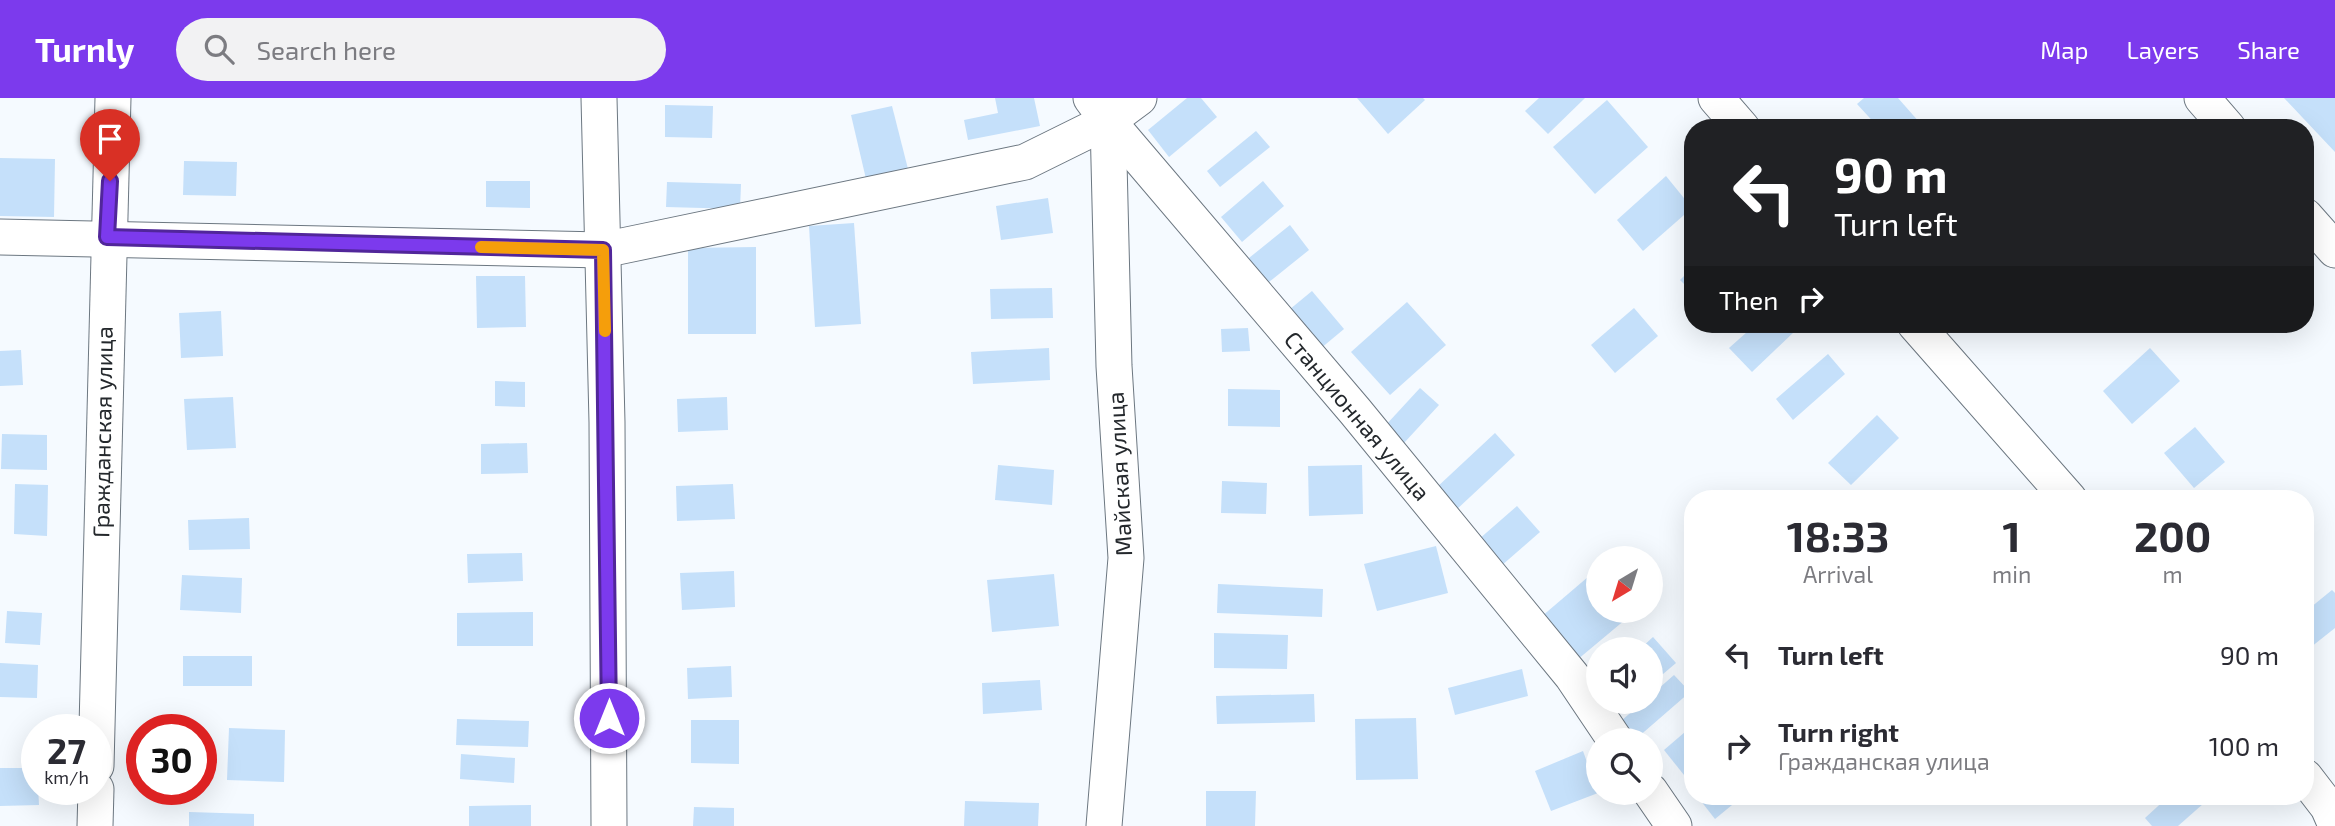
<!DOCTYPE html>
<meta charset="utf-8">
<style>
:root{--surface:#fff;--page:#f2f2f3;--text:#2b2b33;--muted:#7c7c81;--accent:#7c3aed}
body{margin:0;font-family:"Exo 2",sans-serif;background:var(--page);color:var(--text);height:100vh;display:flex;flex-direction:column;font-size:26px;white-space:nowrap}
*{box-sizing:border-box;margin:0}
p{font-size:23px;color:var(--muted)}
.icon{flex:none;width:38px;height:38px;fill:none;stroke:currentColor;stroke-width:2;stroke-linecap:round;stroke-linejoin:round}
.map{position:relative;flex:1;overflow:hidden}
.sheet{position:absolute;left:1684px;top:392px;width:630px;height:315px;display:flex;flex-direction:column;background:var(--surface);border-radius:28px;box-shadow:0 7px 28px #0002}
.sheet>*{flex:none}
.top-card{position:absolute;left:1684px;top:21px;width:630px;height:214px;border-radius:28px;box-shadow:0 7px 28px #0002;background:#202124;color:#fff;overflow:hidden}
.needle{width:46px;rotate:218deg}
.tools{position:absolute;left:1586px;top:448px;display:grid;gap:14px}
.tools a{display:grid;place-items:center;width:77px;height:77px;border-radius:50%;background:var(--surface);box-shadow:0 7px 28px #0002;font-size:35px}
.speed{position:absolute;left:21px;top:616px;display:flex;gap:14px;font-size:35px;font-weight:700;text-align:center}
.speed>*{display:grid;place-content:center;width:91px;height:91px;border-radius:50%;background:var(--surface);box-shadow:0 7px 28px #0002;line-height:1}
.speed small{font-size:18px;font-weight:400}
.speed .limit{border:10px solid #d22;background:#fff;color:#111}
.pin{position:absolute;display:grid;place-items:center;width:60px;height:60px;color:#fff;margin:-72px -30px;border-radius:50% 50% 50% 0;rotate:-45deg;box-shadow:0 0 7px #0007}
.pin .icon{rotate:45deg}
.me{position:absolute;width:77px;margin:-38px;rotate:0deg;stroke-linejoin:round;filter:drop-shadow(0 0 5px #0008)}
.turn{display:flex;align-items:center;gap:24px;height:147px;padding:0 35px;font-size:32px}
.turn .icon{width:91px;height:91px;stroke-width:2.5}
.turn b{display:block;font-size:49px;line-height:60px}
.then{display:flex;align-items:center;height:66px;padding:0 35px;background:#0003;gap:14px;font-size:26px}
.eta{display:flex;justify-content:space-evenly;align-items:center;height:119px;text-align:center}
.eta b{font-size:42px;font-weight:700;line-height:49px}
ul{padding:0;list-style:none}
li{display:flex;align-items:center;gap:21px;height:91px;padding:0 35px}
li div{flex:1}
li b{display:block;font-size:26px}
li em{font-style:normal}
header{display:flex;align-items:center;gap:42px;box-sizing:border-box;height:98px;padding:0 35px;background:var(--accent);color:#fff}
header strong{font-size:33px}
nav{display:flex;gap:38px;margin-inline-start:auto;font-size:24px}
.search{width:490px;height:63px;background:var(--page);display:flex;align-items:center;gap:18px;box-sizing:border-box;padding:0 24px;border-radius:38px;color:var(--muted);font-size:26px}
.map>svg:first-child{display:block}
.building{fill:#c5e0fa}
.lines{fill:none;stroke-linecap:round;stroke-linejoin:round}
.minor-casing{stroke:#6c7781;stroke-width:37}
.minor{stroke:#fff;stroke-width:35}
.route-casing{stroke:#51269a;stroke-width:18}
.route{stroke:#7c3aed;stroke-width:12}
.slow{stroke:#f59e0b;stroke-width:12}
.labels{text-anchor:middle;stroke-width:6;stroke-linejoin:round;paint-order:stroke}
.street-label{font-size:23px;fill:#24282c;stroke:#fff}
</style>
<header>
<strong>Turnly</strong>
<div class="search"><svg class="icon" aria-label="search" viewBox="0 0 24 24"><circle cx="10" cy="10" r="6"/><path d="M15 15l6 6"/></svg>Search here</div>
<nav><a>Map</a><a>Layers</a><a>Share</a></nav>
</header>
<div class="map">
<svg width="2335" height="728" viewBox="0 0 2335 728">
<rect width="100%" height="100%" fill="#f5faff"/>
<!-- building -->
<g class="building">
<polygon points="995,0 1034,0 1040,28 968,42 964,22 998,15"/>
<polygon points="1187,0 1201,0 1217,19 1169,59 1148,32"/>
<polygon points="1357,0 1423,0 1425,2 1388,36"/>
<polygon points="1539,0 1585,0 1548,36 1525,13"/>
<polygon points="1864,0 1898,0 1920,25 1915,30 1879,30 1857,6"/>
<polygon points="2284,0 2335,0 2335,54"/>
<polygon points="1607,2 1648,49 1595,96 1553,49"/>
<polygon points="665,7 713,8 712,40 665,39"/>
<polygon points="892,8 908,71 866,81 851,17"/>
<polygon points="1256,33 1270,49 1220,89 1207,73"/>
<polygon points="0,60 55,61 54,119 0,118"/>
<polygon points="184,63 237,64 236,98 183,97"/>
<polygon points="1666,78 1692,110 1643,153 1617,122"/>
<polygon points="486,83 530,83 530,110 486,109"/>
<polygon points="1263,83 1284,108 1242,144 1221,119"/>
<polygon points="667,84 741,86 740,111 666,109"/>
<polygon points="1048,100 1053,135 1001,142 996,108"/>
<polygon points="854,125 861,226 815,229 809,128"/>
<polygon points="1290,127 1309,152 1264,188 1244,164"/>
<polygon points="756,149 756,236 688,236 688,150"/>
<polygon points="1692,170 1692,194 1680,182"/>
<polygon points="476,178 525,178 526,229 477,230"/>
<polygon points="1052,190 1053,220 991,221 990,191"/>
<polygon points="1312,193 1344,231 1320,251 1289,212"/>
<polygon points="1407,204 1446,247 1390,297 1351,254"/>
<polygon points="1634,210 1658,238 1615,275 1591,247"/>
<polygon points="221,213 223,258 181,260 179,215"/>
<polygon points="1756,226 1788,226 1795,233 1752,274 1729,250"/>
<polygon points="1248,230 1250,253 1222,254 1221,231"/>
<polygon points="1049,250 1050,282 973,286 971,254"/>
<polygon points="2150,250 2180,283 2132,326 2103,293"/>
<polygon points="21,252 23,287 0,288 0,253"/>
<polygon points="1828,256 1845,276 1793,322 1776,301"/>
<polygon points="495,283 525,284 525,309 495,308"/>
<polygon points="1420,290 1439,307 1404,345 1385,328"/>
<polygon points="1228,291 1280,292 1280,329 1228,328"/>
<polygon points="233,299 236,350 187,352 184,301"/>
<polygon points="727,299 728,332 678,334 677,301"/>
<polygon points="1877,317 1899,340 1851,387 1828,365"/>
<polygon points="2195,329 2225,364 2194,390 2164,355"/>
<polygon points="1495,335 1515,357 1455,413 1435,391"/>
<polygon points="2,336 47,337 47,372 1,371"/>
<polygon points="527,345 528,375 481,376 481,346"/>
<polygon points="998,367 1054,372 1052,407 995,402"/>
<polygon points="1362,367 1363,416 1309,418 1308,368"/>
<polygon points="1222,383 1267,385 1266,416 1221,415"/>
<polygon points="15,386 48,387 47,438 14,436"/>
<polygon points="733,386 735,421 677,423 676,388"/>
<polygon points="1517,408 1540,434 1501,468 1478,442"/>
<polygon points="249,420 250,451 189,452 188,422"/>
<polygon points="1436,448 1448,495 1377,513 1364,466"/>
<polygon points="522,455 523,483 468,485 467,456"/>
<polygon points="734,473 735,509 682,512 680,475"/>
<polygon points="1595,473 1598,513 1629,513 1632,516 1577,562 1541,519"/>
<polygon points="1054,476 1059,528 992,534 987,482"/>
<polygon points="182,477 242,480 241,515 180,512"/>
<polygon points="1218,486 1323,491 1322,519 1217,515"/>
<polygon points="2332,492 2335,495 2335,530 2311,549 2305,541 2305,514"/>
<polygon points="7,513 42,515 40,547 5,545"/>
<polygon points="533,514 533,548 457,548 457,515"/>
<polygon points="1214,535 1288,537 1287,571 1214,570"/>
<polygon points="1653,539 1676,565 1650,587 1650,551 1640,551"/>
<rect x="183" y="558" width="69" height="30"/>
<polygon points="0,565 38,567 37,600 0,599"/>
<polygon points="731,568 732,599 688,601 687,570"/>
<polygon points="1522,571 1528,598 1455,617 1448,590"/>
<polygon points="1674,577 1690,594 1637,640 1621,623 1643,604 1650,604 1650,598"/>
<polygon points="1040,582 1042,612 983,616 982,585"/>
<polygon points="1314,596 1315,624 1217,626 1216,598"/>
<polygon points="1416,620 1418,681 1356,682 1355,621"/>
<polygon points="457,621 529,623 528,649 456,647"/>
<polygon points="691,622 739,622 739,666 691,665"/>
<polygon points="1692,628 1692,687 1664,652"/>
<polygon points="229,630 285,632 284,684 227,682"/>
<polygon points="1583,653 1598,695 1551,713 1535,673"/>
<polygon points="461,656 515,660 514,685 460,681"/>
<polygon points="0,670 37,670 39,707 0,708"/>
<polygon points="1206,693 1256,693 1255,728 1206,728"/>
<polygon points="1697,698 1743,698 1715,721"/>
<polygon points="2169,698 2212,698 2178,728 2152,728 2145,720"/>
<polygon points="965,703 1039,705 1038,728 964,728"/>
<polygon points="531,707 531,728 469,728 469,708"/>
<polygon points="694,709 734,710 734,728 693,728"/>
<polygon points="189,714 254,716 254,728 189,728"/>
</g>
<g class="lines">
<!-- minor casing -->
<g class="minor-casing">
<g id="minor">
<polyline points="599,0 607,324 609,728"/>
<polyline points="1091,0 1108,23 1355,313 1572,578 1615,642"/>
<polyline points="1716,0 1742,30"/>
<polyline points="2202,0 2228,30"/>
<polyline points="2305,118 2335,152"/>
<polyline points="0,139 603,152 1025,64 1108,23 1139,0"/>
<polyline points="1915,226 2069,401"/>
<polyline points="96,668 113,0"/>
<polyline points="2305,679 2328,709 2335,725"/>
<polyline points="1650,693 1674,728"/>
<polyline points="95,728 96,691"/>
<polyline points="1104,728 1126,460 1114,268 1108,23"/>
</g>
</g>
<!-- minor -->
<use href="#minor" class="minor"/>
</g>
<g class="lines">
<!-- route casing -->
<g class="route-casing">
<polyline id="route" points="110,83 107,139 603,152 609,620"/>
</g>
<!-- route -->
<use href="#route" class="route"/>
<!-- slow -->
<polyline class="slow" points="481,149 603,152 605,233"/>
</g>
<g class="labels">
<!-- street labels -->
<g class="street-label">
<text transform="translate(1357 318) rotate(50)" y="8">Станционная улица</text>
<text transform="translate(103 334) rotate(-89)" y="8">Гражданская улица</text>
<text transform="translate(1120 376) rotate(-93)" y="8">Майская улица</text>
</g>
</g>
</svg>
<div class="tools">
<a><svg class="needle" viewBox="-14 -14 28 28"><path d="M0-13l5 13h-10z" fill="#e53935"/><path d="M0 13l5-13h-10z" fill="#7c7c81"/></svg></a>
<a><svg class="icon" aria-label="sound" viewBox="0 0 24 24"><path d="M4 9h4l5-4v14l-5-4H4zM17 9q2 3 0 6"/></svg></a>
<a><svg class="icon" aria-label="search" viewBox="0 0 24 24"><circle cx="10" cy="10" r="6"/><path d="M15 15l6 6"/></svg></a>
</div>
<div class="speed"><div>27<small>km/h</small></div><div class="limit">30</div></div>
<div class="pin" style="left:110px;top:83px;background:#d93025"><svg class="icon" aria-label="arrive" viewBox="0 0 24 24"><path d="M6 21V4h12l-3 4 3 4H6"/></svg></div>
<svg class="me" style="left:609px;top:620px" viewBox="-20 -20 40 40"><circle r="17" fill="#7c3aed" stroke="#fff" stroke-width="3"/><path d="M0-11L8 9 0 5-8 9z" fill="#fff"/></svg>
<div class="top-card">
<div class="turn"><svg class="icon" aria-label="left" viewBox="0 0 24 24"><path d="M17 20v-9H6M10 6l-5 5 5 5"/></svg><div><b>90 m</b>Turn left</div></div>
<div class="then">Then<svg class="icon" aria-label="right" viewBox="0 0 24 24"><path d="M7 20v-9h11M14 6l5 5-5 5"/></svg></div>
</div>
<section class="sheet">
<div class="eta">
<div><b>18:33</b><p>Arrival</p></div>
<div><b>1</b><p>min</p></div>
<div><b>200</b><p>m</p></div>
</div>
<ul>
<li><svg class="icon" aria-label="left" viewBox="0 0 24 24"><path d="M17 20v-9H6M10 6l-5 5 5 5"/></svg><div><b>Turn left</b></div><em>90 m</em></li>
<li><svg class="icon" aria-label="right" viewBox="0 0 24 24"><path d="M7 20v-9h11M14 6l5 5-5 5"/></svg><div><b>Turn right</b><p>Гражданская улица</p></div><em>100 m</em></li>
</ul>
</section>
</div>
